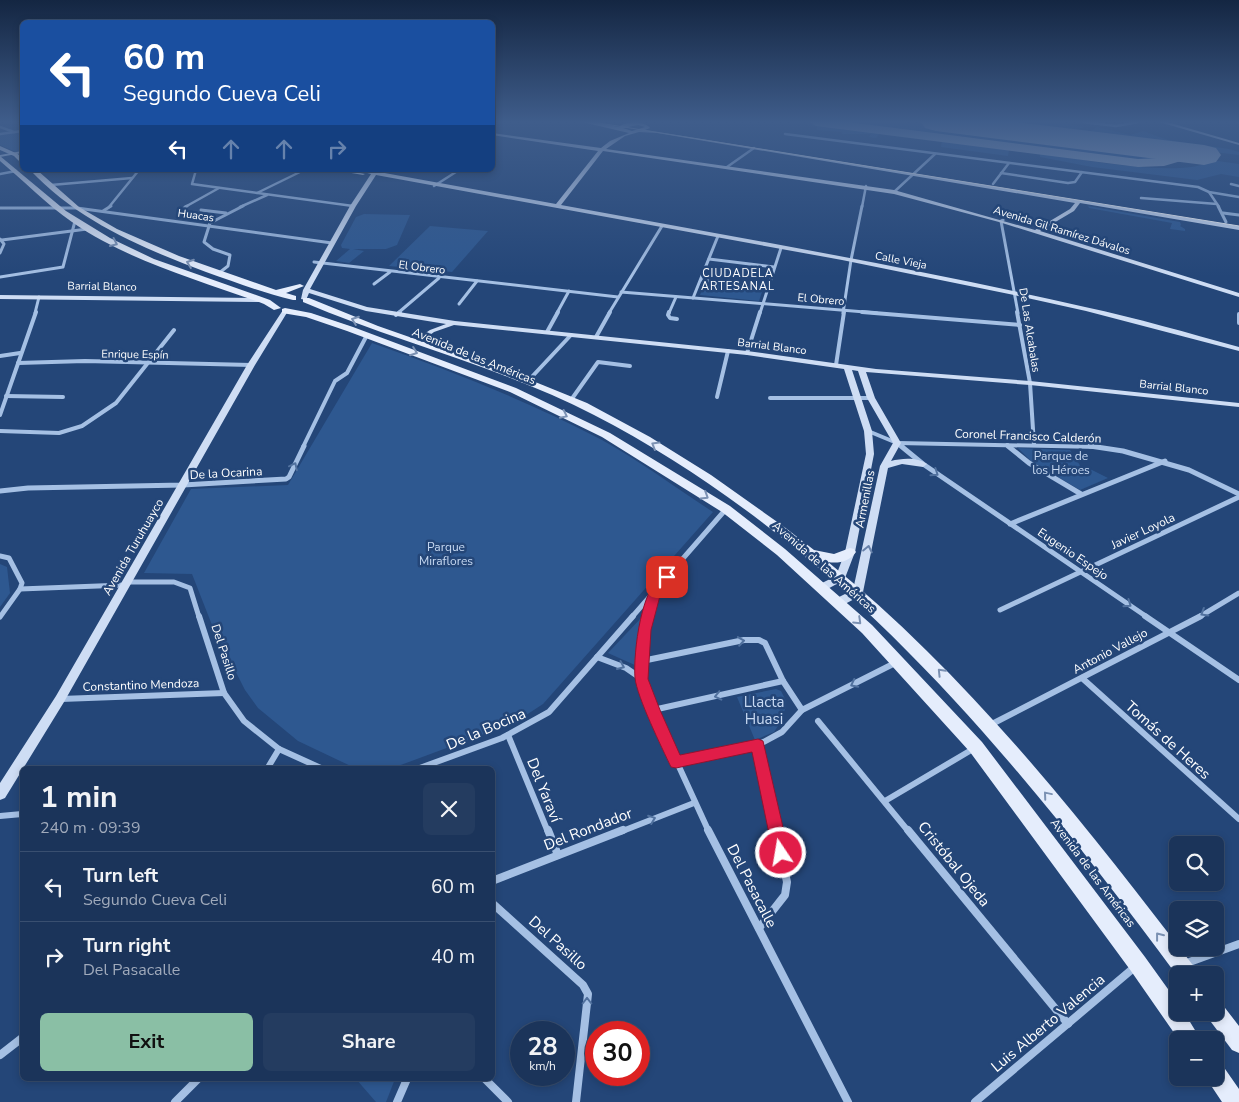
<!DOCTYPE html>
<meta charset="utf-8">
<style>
:root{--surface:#1b345a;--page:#243c60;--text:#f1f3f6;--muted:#a0aabb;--line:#394f70;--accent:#8abfa5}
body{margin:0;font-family:"Nunito Sans",sans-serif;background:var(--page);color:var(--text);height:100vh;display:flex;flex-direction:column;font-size:19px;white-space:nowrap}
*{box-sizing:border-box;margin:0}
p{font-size:16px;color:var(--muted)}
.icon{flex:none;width:28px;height:28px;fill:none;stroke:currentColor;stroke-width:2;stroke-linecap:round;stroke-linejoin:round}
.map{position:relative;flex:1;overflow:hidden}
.panel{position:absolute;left:20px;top:766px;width:475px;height:315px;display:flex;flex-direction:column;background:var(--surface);border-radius:8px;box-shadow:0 2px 8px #0003,0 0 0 1px var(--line)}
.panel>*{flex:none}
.hud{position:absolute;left:20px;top:20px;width:475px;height:152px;border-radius:8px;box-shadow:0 2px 8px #0003,0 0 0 1px var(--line);background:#1a4fa0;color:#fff;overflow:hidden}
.fabs{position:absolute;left:1169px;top:836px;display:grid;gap:10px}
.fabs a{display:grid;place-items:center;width:55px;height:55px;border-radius:8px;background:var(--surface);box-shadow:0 2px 8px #0003,0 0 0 1px var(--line);font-size:25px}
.speed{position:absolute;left:510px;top:1021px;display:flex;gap:10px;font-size:25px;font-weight:700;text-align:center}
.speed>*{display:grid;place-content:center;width:65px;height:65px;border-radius:50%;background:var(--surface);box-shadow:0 2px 8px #0003,0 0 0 1px var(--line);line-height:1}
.speed small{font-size:12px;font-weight:400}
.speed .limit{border:8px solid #d22;background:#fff;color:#111}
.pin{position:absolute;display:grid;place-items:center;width:42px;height:42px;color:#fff;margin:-21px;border-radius:10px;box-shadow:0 2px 8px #0006}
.me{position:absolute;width:55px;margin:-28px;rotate:348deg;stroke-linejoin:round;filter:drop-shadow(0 0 4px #0008)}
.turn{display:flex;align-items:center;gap:18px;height:105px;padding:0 20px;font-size:22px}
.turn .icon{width:65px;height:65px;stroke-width:2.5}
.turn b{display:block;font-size:35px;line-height:42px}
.lanes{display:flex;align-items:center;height:48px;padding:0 20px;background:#0003;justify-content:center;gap:25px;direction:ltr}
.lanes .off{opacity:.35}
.round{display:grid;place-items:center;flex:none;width:52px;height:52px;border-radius:8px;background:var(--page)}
.head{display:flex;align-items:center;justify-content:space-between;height:85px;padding:0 20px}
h1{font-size:30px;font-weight:700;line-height:38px}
.primary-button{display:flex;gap:10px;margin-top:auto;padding:10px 20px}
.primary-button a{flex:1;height:58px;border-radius:8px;background:var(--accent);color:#111;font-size:20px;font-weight:700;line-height:58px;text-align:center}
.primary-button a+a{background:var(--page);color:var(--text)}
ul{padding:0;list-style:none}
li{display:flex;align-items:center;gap:15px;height:70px;padding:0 20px;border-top:1px solid var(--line)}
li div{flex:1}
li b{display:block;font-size:19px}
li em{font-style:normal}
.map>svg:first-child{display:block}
.green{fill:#2e5890}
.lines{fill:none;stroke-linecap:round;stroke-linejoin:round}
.taxiway{fill:#92a2bc;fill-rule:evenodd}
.runway{fill:#92a2bc;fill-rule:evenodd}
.street-far5{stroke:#a5c0e4;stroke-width:2.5}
.street-far4{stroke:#a5c0e4;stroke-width:3}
.street-far3{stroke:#a5c0e4;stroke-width:4}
.street-far2{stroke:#a5c0e4;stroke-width:5}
.street-far1{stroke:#a5c0e4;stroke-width:6}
.street{stroke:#a5c0e4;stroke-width:8}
.secondary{fill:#ceddf4;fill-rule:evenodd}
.primary{fill:#e5edfc;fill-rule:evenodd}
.tram{stroke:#fff;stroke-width:1}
.oneway{stroke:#7b91b3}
.oneway2{stroke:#51719e}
.oneway3{stroke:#6882aa}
.route{fill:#e11d48;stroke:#92132f}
.labels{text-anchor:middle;stroke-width:5;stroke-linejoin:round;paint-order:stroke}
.far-street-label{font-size:11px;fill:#fff;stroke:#244678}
.far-neighbourhood-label{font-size:11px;letter-spacing:1px;fill:#fff;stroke:#244678}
.street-label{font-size:12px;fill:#fff;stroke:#244678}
.park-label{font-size:12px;fill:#c8daf3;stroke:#244678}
.near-park-label{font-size:15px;fill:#c8daf3;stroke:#244678}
.near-street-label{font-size:15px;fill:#fff;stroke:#244678}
</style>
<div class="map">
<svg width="1239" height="1102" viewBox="0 0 1239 1102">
<rect width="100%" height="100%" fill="#244678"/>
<!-- green -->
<g class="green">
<polygon points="789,122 798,122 880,133 876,138 869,137 871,134 842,134 842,132 817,130 817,126"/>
<polygon points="828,122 902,122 1139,151 1151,154 1155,158 1145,161 1130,160"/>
<polygon points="967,122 1059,122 1084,127 1077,129 1091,131 1097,127 1130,135 1143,131 1168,140 1229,149 1239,152 1239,155"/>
<polygon points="22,131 22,151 16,152 0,145 0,135"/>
<polygon points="942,141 1009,150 1008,156 941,147"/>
<path d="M1040 153C1072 158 1188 180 1211 160L1239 164V177L1221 174 1197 180 1092 167 1040 157Z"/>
<polygon points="1088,206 1180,222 1181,225 1180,226 1185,229 1185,231 1170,229 1172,223 1089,208"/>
<polygon points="364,214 410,215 397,245 386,249 353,249 364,251 349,263 336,261 350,249 342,248 341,245 356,217"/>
<polygon points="430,226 488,231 452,272 389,266"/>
<polygon points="705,282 763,289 759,301 700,295"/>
<path d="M372 343C451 371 528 401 602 440 640 461 676 488 713 512L543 704 514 723 390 769H357L298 741 258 708 245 690 212 625 192 574 144 573 191 489 288 485Z"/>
<polygon points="1018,448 1070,450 1081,467 1086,467 1108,478 1080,490 1031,461"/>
<polygon points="0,564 7,567 10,593 0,607"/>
<polygon points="642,617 636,648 637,666 608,653"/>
<polygon points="776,689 781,691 786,701 786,707 778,726 774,732 755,740 737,697"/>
<polygon points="356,1079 395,1079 386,1102 376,1102"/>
</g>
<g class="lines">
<!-- taxiway -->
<polygon class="taxiway" points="810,122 848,122 1138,159 1163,158 1170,156 1172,148 1177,147 1184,151 1181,161 1164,166 1138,167 816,126"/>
<!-- runway -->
<polygon class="runway" points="921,122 1015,122 1204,145 1216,148 1221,155 1216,162 1204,165 936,131 925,128"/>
<!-- street-far5 -->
<g class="street-far5">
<polyline points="1083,122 1116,126 1138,122"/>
<polyline points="1237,122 1239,123"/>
<polyline points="0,127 14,132"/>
<polyline points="0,134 22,131"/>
<polyline points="785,134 1198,187 1209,192 1239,197"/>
<polyline points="727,167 754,148"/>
<polyline points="196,170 192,184 353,206"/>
<polyline points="1001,173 1068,183 1075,182 1082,172"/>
<polyline points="0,174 16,171"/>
<polyline points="993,184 1009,163"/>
<polyline points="1231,184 1239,186"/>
<polyline points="51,185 132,178"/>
<polyline points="434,186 459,170"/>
<polyline points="894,192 935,154"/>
<polyline points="1209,192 1219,207"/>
<polyline points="257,193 304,170"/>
<polyline points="1141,198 1217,204"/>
<polyline points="109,207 139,170"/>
<polyline points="185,207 219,188"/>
<polyline points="240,207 267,195"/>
<polyline points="862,207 866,186"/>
</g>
<!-- street-far4 -->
<g class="street-far4">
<polyline points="351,206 353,206"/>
<polyline points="1218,206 1226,222"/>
<polyline points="185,207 187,206"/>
<polyline points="0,208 77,208 332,243"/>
<polyline points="201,210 226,213"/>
<polyline points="103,211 111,206"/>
<polyline points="1223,213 1239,215"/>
<polyline points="1003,220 1001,221 1018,313"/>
<polyline points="0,239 4,244 0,253"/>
<polyline points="2,240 87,229"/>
<polyline points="709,259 774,267"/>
<polyline points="314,262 618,297"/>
<polyline points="219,273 228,266 230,255 213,249 204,242 210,223 243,206"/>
<polyline points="0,277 63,267 75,221"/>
<polyline points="701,280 768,288"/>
<polyline points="374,284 390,272"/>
<polyline points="621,292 877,313"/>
<polyline points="693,298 718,236"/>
<polyline points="459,304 477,281"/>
<polyline points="35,313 39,297"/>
<polyline points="398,313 439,278"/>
<polyline points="557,313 569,291"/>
<polyline points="609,313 662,226"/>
<polyline points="669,313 676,297"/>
<polyline points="760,313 781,248"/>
<polyline points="843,313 851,260 862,206"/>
</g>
<!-- street-far3 -->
<g class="street-far3">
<polyline points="669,312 668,315 670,318 677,319"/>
<polyline points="862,312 1020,325"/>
<polyline points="1017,312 1030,383 1034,445"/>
<polyline points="1239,314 1239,323"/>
<polyline points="396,315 400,312"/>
<polyline points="547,332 558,312"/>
<polyline points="596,337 610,312"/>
<polyline points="747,353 760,312"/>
<polyline points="0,356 20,353"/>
<polyline points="18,363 85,361 251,365"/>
<polyline points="836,365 844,312"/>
<polyline points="528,381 571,335"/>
<polyline points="6,396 63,397"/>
<polyline points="717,397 728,351"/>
<polyline points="770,398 871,398"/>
<polyline points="571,400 598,362 630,366"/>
<polyline points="0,415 36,312"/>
<polyline points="0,431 59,433 82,426 116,403 174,330"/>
<polyline points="868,431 897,443 903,447"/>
<polyline points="898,443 1099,447"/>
<polyline points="1007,445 1010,447"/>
<polyline points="303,447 335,381 347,373 367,335"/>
</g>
<!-- street-far2 -->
<g class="street-far2">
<polyline points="901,446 923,464 1147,617"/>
<polyline points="1008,446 1029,463 1081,494"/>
<polyline points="1090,446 1123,451 1189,470 1239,494"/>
<polyline points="0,491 28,488 183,485 286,479 289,477 304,446"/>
<polyline points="1010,524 1165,461"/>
<polyline points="0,556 9,558 22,583 20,589 0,617"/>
<polyline points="126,582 174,582 190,588 199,617"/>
<polyline points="20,589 124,585"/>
<polyline points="1000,610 1239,497"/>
<polyline points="632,617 726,509"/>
<polyline points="648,617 655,591"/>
<polyline points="1199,617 1239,593"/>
</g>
<!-- street-far1 -->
<g class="street-far1">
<polyline points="199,616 224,693 244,721 279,749 323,769"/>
<polyline points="649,616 645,630 642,679 653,710 709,832"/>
<polyline points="1145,616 1239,680"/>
<polyline points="597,657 626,668 642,679"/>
<polyline points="642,661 744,640 759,640 765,643 783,681 802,710"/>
<polyline points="1082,678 1239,819"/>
<polyline points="61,699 224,693"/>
<polyline points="653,710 783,681"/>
<polyline points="818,721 909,832"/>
<polyline points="990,725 1201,616"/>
<polyline points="508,735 548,832"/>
<polyline points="758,745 776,832"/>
<polyline points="676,762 758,745 782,732 802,710 897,662"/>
<polyline points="267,769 279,749"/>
<polyline points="417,769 502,738 549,712 633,616"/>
<polyline points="885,801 973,749"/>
<polyline points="0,816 22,814"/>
<polyline points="620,832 694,803"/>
</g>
<!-- street -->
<g class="street">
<polyline points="548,830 558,855"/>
<polyline points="708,830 848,1102"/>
<polyline points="908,830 1068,1024"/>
<polyline points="492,881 623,830"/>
<polyline points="492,903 583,985 588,994 576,1102"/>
<polyline points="759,928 785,895 787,882 776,830"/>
<polyline points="1184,964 1239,944"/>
<polyline points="0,1055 22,1038"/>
<polyline points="485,1079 508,1102"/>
<polyline points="175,1102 198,1079"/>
<polyline points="397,1102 407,1079"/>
<polyline points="975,1102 1136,966"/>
</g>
<!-- secondary -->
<g class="secondary">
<path d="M582 122H594L619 127C626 121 644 121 650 128L645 130 1239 226V230L1080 203 1074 211 1040 231 1239 293V297L999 222 894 194 603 151 561 205C736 237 911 267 1085 307 1137 318 1188 333 1239 347V351L1086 311 1014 295 842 260 376 175 356 206 310 289 367 307 455 321 747 351 876 369 1030 381 1239 403V407L1030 385 866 372 875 398 901 443 891 461C902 458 918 457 927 464L923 467 902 464 888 468 863 592 862 595 843 605H835L834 602 835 599 853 590 880 466 893 443 867 398 858 371 852 370 872 431 874 454 855 552 845 578 844 580 822 592 817 588 818 585 836 576 845 552 866 454 864 431 844 369 747 355 454 325 434 332 418 344H415V340L430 330 446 324 366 311 309 293 306 300 301 299 303 290 350 206 371 174 356 170 374 171 381 170 379 172 556 204 598 151 492 135V133L601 148 610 141 629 133ZM638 125 645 127 632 131 623 128ZM639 132 657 133 1075 203 1070 209 1035 230 894 190 606 149 625 136Z"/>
<polygon points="1159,122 1167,122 1239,143 1239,145"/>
<polygon points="22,151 22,153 0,157 0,155"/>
<polygon points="334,170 346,170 365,174 363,175"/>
<polygon points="0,295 260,298 263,300 260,302 0,299"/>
<polygon points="283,310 288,311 255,365 64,702 5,798 0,800 0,783 56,696 247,365"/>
</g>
<!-- primary -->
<g class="primary">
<polygon points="0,146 18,154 22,159 22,164 14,156 0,150"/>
<path d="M0 156 66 211 110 238 154 259 270 300 281 308 274 310 264 304C199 280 130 262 72 222 46 204 24 181 0 161Z"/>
<path d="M30 170H37L79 207 117 229 179 256 276 290 300 284 304 286 286 293 296 296V300H293C263 293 235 282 206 272 142 248 78 221 30 170Z"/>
<path d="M303 298H309L378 326 518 375 587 403 650 437 711 475 783 526 814 550 834 554 850 548 854 549 856 552C850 561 839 564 828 562 970 677 1086 825 1195 968L1198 975H1178V977C1016 758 840 542 594 415 502 367 399 343 303 302Z"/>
<polygon points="285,308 311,313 353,327 516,388 610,433 730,506 785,549 872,625 982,742 1145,957 1178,1003 1178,1012 1184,1012 1201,1040 1179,1040 1131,971 970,752 862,633 777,555 722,512 602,437 510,392 347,331 306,317 282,313 282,309"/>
<polygon points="1215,1001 1222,1004 1239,1026 1239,1053 1232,1050 1208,1018 1206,1012 1215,1012"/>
<polygon points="1215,1063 1223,1066 1239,1089 1239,1102 1222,1102 1206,1078 1215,1078"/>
</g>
<!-- tram -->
<polyline class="tram" points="593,122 1239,226"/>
</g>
<!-- one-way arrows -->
<defs><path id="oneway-chevron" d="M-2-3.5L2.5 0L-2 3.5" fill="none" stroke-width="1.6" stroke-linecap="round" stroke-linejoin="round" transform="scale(1.25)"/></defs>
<g class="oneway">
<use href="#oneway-chevron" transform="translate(114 243) rotate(25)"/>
<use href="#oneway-chevron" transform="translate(190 263) rotate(-160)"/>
<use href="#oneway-chevron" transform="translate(355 320) rotate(-160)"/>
<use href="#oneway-chevron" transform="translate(414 352) rotate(20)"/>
<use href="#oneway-chevron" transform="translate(564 415) rotate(26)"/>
<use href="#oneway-chevron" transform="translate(655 445) rotate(-149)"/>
<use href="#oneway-chevron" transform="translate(705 496) rotate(32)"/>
<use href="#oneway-chevron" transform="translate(858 621) rotate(44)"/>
<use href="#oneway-chevron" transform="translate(941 672) rotate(-134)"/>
<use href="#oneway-chevron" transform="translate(1047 795) rotate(-130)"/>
<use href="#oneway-chevron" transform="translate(1159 936) rotate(-128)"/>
</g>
<g class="oneway2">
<use href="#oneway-chevron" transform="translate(294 466) rotate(-64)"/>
<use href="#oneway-chevron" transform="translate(935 473) rotate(34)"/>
<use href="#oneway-chevron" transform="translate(1128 604) rotate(35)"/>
<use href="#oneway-chevron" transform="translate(1204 613) rotate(149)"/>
<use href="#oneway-chevron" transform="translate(741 641) rotate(-9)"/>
<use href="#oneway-chevron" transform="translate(621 666) rotate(24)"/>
<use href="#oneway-chevron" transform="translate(854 684) rotate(153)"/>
<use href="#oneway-chevron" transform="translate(718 696) rotate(167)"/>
<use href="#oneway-chevron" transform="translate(652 819) rotate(-21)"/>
<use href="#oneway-chevron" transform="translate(587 1001) rotate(-90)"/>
</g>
<use class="oneway3" href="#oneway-chevron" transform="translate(868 549) rotate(-78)"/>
<!-- sky -->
<linearGradient id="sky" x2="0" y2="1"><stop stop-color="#142642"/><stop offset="0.44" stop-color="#3f5d8b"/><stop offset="1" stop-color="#3f5d8b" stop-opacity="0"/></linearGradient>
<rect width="1239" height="277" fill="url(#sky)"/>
<!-- route -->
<path class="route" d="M667 573 673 577 661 592 651 630 648 679 660 710 680 755 758 739 763 741 789 853 787 858 781 861 775 858 773 853 752 752 676 768 671 767C662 748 637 697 635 678 633 655 641 580 667 573Z"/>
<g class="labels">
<!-- far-street labels -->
<g class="far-street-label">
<text transform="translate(196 215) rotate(8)" y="4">Huacas</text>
<text transform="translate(1062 230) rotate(17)" y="4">Avenida Gil Ramírez Dávalos</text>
<text transform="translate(901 260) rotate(11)" y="4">Calle Vieja</text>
<text transform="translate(422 267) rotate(7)" y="4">El Obrero</text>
<text transform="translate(102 286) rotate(1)" y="4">Barrial Blanco</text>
<text transform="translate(821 299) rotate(5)" y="4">El Obrero</text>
<text transform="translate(1030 330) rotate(81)" y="4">De Las Alcabalas</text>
<text transform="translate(772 346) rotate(7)" y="4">Barrial Blanco</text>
<text transform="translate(135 354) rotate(1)" y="4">Enrique Espín</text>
<text transform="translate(1174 387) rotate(6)" y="4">Barrial Blanco</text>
</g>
<!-- far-neighbourhood labels -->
<g class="far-neighbourhood-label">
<text x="738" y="277">CIUDADELA<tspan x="738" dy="13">ARTESANAL</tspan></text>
</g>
<!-- street labels -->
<g class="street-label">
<text transform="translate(474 356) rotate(22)" y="4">Avenida de las Américas</text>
<text transform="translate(1028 436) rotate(2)" y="4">Coronel Francisco Calderón</text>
<text transform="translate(226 473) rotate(-3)" y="4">De la Ocarina</text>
<text transform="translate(865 499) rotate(-79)" y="4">Armenillas</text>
<text transform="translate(1143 531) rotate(-25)" y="4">Javier Loyola</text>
<text transform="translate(133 547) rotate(-60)" y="4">Avenida Turuhuayco</text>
<text transform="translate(1073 554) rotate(34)" y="4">Eugenio Espejo</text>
<text transform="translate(824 567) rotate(41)" y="4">Avenida de las Américas</text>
<text transform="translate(1110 651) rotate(-28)" y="4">Antonio Vallejo</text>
<text transform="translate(224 652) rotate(72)" y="4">Del Pasillo</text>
<text transform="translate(141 685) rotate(-2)" y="4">Constantino Mendoza</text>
<text transform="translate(1093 873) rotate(53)" y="4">Avenida de las Américas</text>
</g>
<!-- park labels -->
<g class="park-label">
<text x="1061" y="460">Parque de<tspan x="1061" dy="14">los Héroes</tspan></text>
<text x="446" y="551">Parque<tspan x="446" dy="14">Miraflores</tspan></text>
</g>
<!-- near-park labels -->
<g class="near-park-label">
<text x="764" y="707">Llacta<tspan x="764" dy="17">Huasi</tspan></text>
</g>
<!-- near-street labels -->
<g class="near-street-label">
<text transform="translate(486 729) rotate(-23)" y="5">De la Bocina</text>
<text transform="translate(1168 740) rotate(42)" y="5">Tomás de Heres</text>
<text transform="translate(544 790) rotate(68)" y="5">Del Yaraví</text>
<text transform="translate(588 829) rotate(-21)" y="5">Del Rondador</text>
<text transform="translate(954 864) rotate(51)" y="5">Cristóbal Ojeda</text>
<text transform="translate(752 886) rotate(63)" y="5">Del Pasacalle</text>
<text transform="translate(558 943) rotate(42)" y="5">Del Pasillo</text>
<text transform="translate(1048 1023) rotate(-40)" y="5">Luis Alberto Valencia</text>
</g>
</g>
</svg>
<div class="fabs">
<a><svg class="icon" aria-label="search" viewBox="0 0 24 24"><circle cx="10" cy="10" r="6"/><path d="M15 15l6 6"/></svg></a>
<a><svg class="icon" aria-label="layers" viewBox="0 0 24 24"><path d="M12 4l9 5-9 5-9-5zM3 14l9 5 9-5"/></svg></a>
<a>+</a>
<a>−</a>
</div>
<div class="speed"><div>28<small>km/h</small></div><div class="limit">30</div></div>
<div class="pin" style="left:667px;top:577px;background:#d93025"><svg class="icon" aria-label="arrive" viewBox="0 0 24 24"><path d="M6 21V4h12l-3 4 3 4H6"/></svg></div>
<svg class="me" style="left:781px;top:853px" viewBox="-20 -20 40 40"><circle r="17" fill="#e11d48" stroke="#fff" stroke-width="3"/><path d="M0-11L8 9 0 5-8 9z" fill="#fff"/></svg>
<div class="hud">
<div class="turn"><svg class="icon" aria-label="left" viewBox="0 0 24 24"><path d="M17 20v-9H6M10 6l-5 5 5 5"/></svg><div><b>60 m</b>Segundo Cueva Celi</div></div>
<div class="lanes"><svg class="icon" aria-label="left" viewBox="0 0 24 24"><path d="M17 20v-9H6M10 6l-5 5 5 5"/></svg><svg class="icon off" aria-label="ahead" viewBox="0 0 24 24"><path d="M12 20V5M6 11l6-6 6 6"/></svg><svg class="icon off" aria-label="ahead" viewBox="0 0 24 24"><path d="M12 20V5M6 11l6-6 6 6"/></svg><svg class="icon off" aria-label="right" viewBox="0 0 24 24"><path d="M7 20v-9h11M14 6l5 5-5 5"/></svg></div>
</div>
<section class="panel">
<div class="head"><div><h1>1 min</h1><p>240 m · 09:39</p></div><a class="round"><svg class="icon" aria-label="close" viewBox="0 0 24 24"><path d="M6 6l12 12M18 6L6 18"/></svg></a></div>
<ul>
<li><svg class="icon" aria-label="left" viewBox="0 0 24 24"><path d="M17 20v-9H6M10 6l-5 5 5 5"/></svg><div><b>Turn left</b><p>Segundo Cueva Celi</p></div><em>60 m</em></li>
<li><svg class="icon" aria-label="right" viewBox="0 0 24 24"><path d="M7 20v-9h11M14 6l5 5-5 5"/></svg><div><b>Turn right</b><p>Del Pasacalle</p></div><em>40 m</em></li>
</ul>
<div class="primary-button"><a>Exit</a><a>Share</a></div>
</section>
</div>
